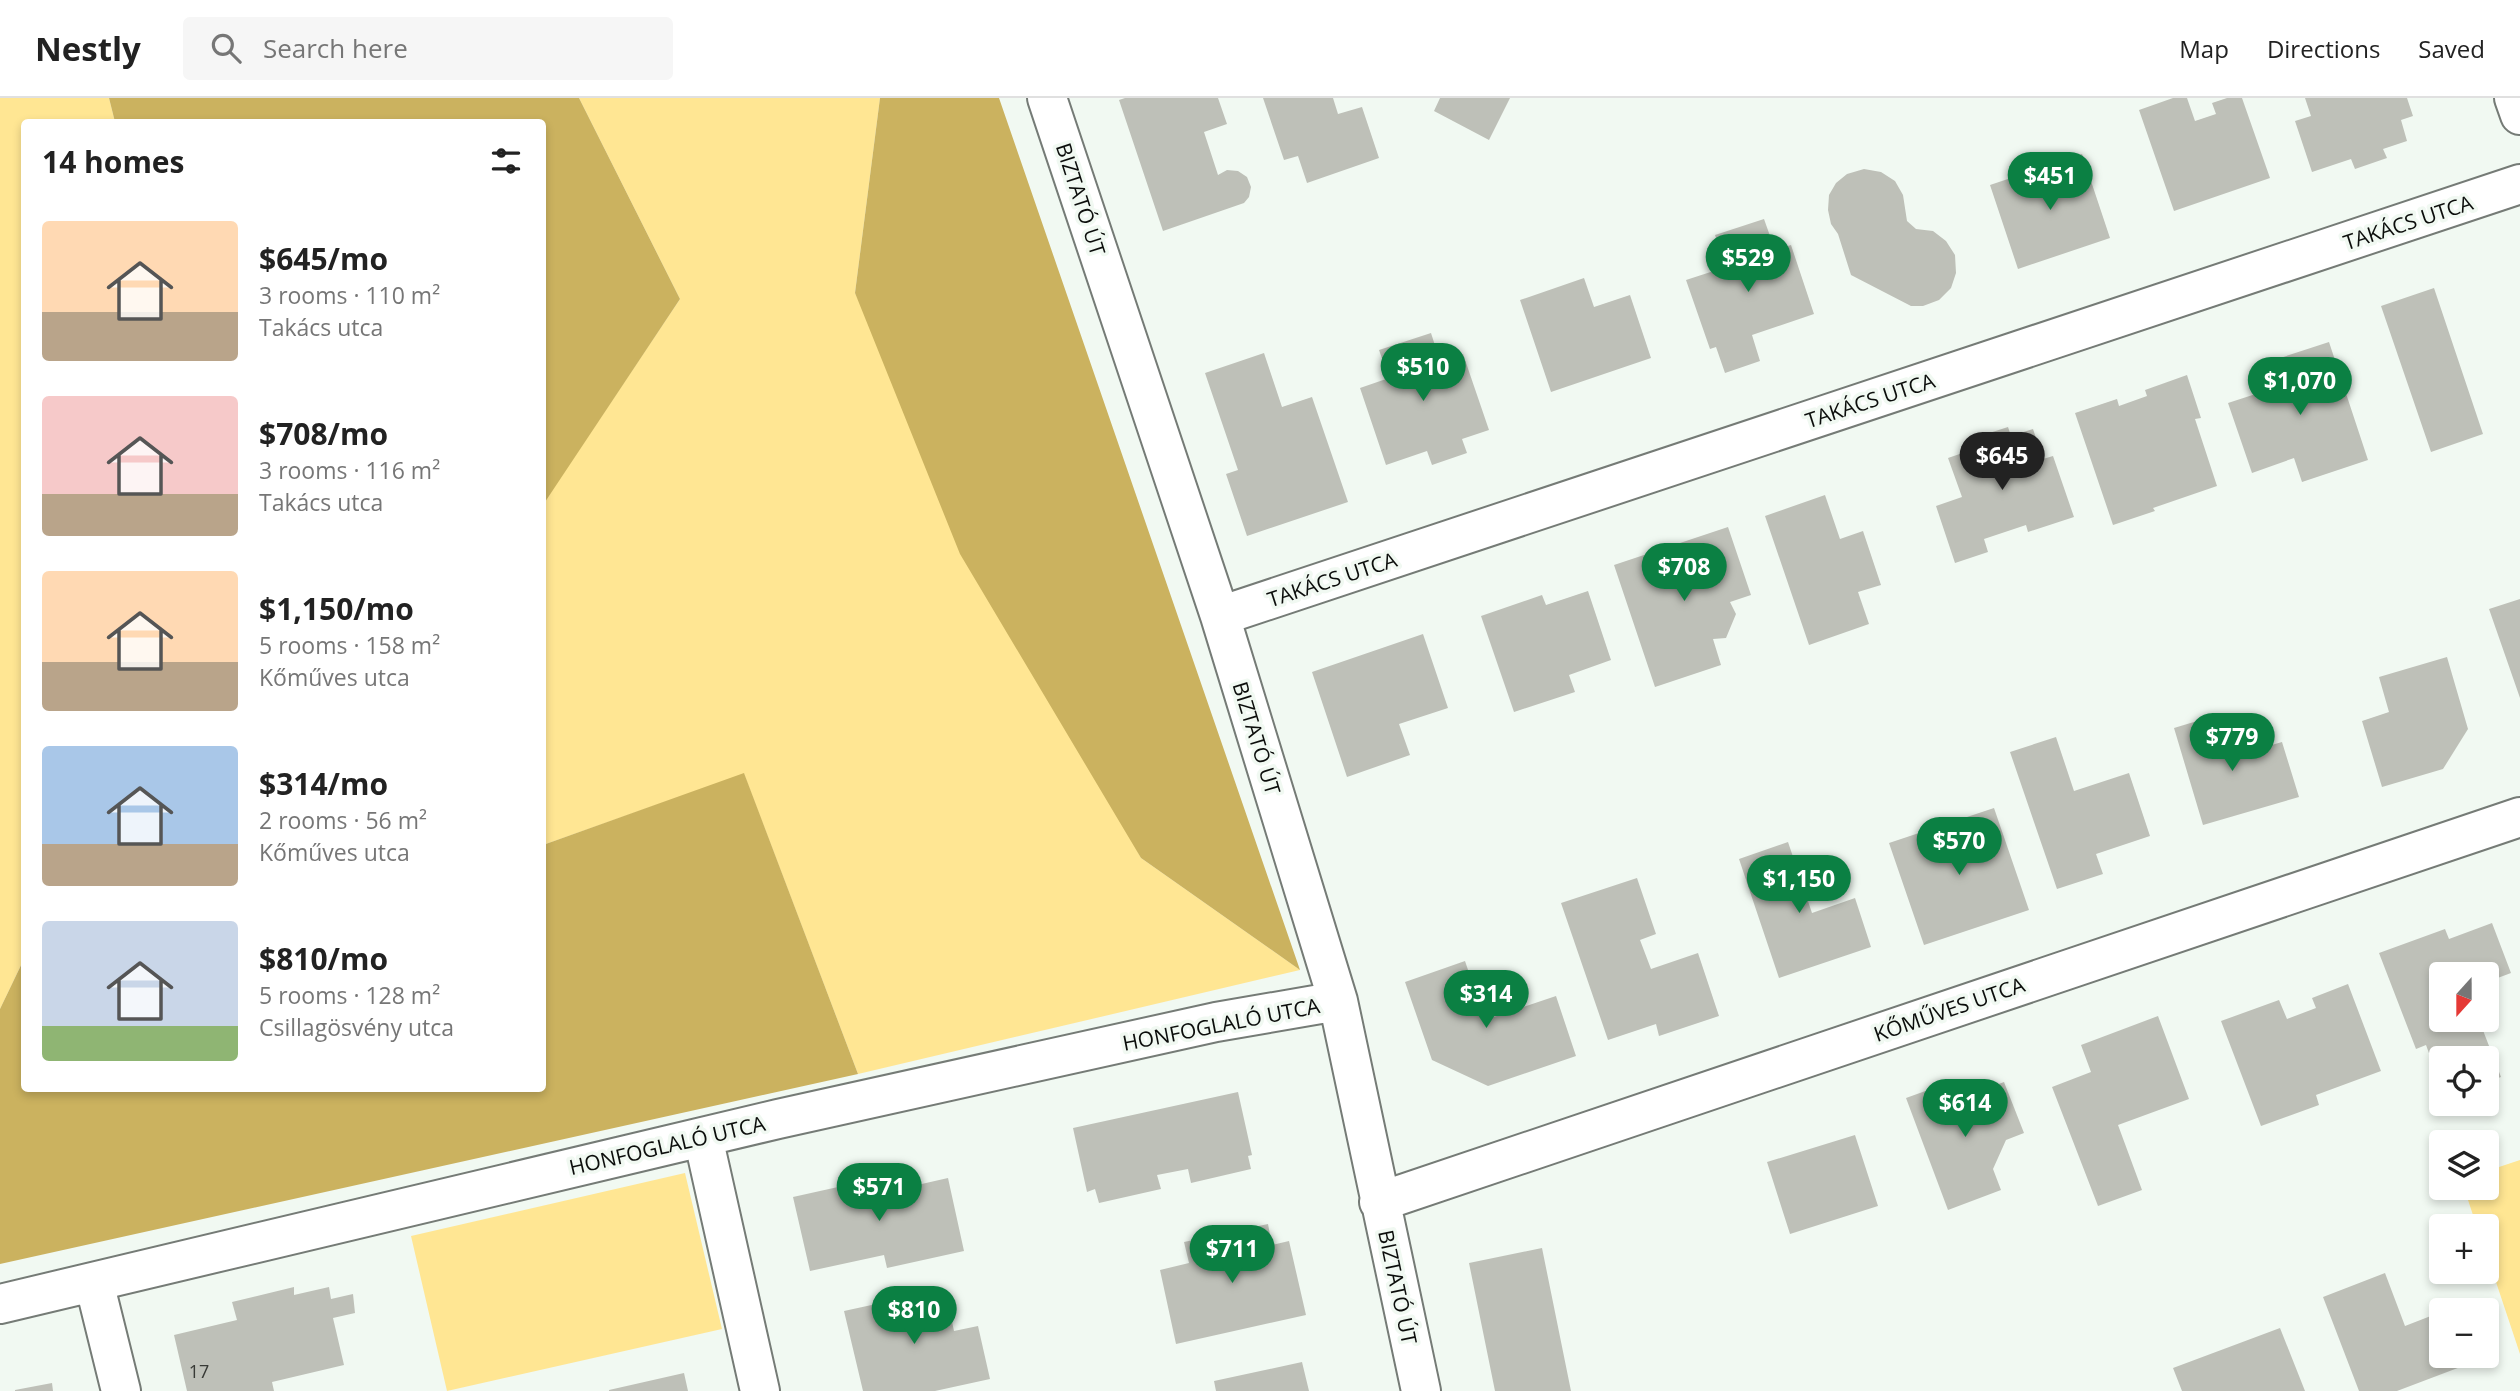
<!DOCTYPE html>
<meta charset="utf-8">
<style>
body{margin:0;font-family:"Open Sans",sans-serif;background:#f6f6f6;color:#222;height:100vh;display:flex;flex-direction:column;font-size:26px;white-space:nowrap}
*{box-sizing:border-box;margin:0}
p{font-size:23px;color:#767676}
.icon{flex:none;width:38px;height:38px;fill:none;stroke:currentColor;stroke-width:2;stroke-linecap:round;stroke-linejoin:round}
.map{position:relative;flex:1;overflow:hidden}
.details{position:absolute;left:21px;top:21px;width:525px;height:973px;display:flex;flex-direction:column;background:#fff;border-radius:7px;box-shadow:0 4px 10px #0003}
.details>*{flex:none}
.needle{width:46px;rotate:201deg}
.fabs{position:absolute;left:2429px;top:864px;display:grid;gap:14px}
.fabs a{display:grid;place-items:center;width:70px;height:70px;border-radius:7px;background:#fff;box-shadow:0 4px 10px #0003;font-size:35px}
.price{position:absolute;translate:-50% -60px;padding:0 16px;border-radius:24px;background:#0b8043;color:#fff;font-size:23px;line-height:46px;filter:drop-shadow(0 2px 4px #0008)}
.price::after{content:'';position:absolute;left:50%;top:42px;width:21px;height:16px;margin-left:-10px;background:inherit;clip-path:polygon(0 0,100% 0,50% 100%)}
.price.current{background:#222;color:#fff}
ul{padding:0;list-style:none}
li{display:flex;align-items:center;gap:21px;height:175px;padding:0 21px}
li span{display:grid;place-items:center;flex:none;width:196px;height:140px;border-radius:7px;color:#555}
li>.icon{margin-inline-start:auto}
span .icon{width:84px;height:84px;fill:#fffc;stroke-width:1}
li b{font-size:30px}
h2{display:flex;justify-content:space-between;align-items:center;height:84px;padding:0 21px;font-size:30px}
header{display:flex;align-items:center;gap:42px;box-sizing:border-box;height:98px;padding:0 35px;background:#fff;border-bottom:2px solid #e0e0e0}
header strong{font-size:33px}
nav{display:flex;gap:38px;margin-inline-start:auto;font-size:24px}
.search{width:490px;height:63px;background:#f6f6f6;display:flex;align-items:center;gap:18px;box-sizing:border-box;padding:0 24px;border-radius:7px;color:#767676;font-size:26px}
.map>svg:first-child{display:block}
.green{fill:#ffe693}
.forest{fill:#cbb25f}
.building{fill:#bec0b8}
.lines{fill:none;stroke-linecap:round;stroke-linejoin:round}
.minor-casing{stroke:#757b76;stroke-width:42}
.minor{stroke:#fff;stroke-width:38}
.labels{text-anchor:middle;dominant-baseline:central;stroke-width:7;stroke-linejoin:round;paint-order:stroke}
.number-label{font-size:18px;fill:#383a36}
.street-label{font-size:21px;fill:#0b0d0b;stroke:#f1f9f2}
</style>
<header>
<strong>Nestly</strong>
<div class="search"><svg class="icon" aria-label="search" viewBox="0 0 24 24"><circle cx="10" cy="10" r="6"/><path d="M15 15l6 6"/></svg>Search here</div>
<nav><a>Map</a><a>Directions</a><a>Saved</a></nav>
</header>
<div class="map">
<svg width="2520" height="1293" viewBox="0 0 2520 1293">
<rect width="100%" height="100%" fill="#f1f9f2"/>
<path class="green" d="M0 0H109L115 24H24V861L0 911Z
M579 0H880L855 195 1141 760 1300 872 858 976 744 676 543 747 542 407 680 201Z
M2520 1062V1256L2487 1157V1129H2477L2464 1090H2487V1073Z
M685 1075 722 1231 447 1293 411 1138Z"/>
<path class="forest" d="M109 0H579L680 201 543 407 542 24H115Z
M880 0H999L1300 872 1141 760 960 456 855 195Z
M744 675 858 976 0 1166V911L24 861V990H542L543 747Z"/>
<path class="building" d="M1125 0H1218L1227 26 1204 34 1218 77 1227 72 1238 73 1247 79 1251 89 1249 99 1244 105 1163 133 1119 2Z
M1263 0H1333L1338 16 1362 9 1379 60 1307 85 1298 58 1284 62Z
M1440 0H1510L1489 42 1434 13Z
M2173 0H2187L2195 23 2216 16 2212 5 2227 0H2242L2270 80 2174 113 2139 12Z
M2305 0H2407L2413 18 2401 22 2407 43 2383 51 2387 60 2355 71 2351 61 2312 74 2295 23 2311 18Z
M2082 56 2110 140 2018 171 1990 87Z
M1864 71 1881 74 1895 83 1903 97 1907 123 1916 131 1933 133 1946 143 1955 157 1956 175 1951 190 1939 202 1923 208H1911L1851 177 1838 136 1831 126 1828 112 1829 97 1836 85 1847 76Z
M1764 121 1775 152 1791 147 1814 216 1752 237 1760 263 1725 275 1716 249 1710 251 1686 182 1726 169 1715 137Z
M1584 180 1594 209 1630 197 1651 260 1551 294 1520 202Z
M2434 190 2483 336 2431 354 2381 208Z
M1431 235 1440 263 1463 256 1489 332 1462 341 1467 355 1432 367 1427 353 1386 367 1360 290 1389 280 1379 252Z
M2329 244 2368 362 2302 384 2294 360 2252 375 2228 305 2271 291 2262 266Z
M1264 255 1282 309 1312 299 1348 404 1247 438 1226 376 1238 372 1205 275Z
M2187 277 2201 320 2195 321 2217 388 2153 410 2155 413 2113 427 2075 315 2117 301 2119 308 2147 298 2145 292Z
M2008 329 2011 338 2033 331 2043 361 2053 358 2074 419 2028 434 2026 427 1984 441 1988 454 1955 465 1936 408 1962 399 1948 360 1980 349 1977 339Z
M1825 397 1840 441 1863 433 1881 487 1858 494 1869 526 1809 547 1765 418Z
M1728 429 1751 497 1730 504 1736 516 1726 540 1713 541 1721 567 1655 589 1614 467Z
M1588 493 1611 562 1569 577 1575 594 1514 614 1481 518 1542 497 1546 507Z
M2520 501V600L2489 511Z
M1423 536 1448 610 1399 626 1410 657 1347 679 1312 574Z
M2447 559 2468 631 2443 671 2382 689 2362 623 2389 614 2379 579Z
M2217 617 2230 659 2282 644 2299 699 2203 727 2174 630Z
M2056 639 2074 693 2129 675 2150 738 2096 756 2103 776 2057 791 2010 654Z
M1994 710 2029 812 1924 847 1889 745Z
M1788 744 1812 815 1855 800 1871 849 1779 880 1739 761Z
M1637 780 1656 836 1640 842 1651 871 1698 855 1719 918 1659 938 1656 926 1608 942 1561 805Z
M2492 825 2511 875 2487 884V877H2441V922H2479L2501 979 2487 984V961H2441V988L2426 947 2416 951 2379 855 2445 831 2449 841Z
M1465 863 1485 922 1556 898 1576 958 1488 988 1432 962 1405 884Z
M2348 886 2381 973 2316 997 2319 1007 2261 1028 2221 923 2279 902 2287 921 2316 910 2312 900Z
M2158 918 2189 1001 2118 1027 2142 1092 2098 1108 2052 989 2091 974 2081 947Z
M2004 984 2024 1035 2006 1042 1993 1071 2001 1092 1948 1112 1906 1000 1942 987 1949 1005Z
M1238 994 1252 1057 1248 1058 1251 1071 1191 1085 1188 1071 1157 1077 1161 1091 1099 1105 1095 1091 1087 1094 1073 1030Z
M1855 1037 1878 1108 1790 1136 1767 1064Z
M901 1075 904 1090 948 1080 964 1153 887 1170 884 1157 810 1173 793 1099Z
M1268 1126 1272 1147 1289 1143 1306 1217 1176 1246 1160 1172 1189 1165 1184 1144Z
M1542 1150 1571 1293H1495L1469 1165Z
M2385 1175 2405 1228 2441 1214V1258H2459L2463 1268 2397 1293H2359L2323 1199Z
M294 1189V1197L329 1189 331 1201 353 1196 355 1215 333 1220 344 1267 272 1284 274 1293H187L174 1237 237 1222 232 1204Z
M945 1191 954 1233 978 1228 990 1281 935 1293H863L844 1213Z
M2280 1230 2305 1293H2182L2173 1270Z
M1302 1264 1309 1293H1216L1214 1283Z
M684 1275 688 1293H609V1292Z
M52 1285 53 1293H15V1292Z"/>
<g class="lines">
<g class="minor-casing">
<path id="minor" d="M1047 0 1220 518 1338 903 1421 1293
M2514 0 2520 17
M1220 518 2520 86
M703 1039 760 1293
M1379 1104 2520 719
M94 1184 121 1293
M0 1206 778 1021 1216 924 1338 903"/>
</g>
<use href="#minor" class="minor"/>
</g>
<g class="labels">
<g class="number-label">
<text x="199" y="1273">17</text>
</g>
<g class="street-label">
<text transform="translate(1081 101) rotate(72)">BIZTATÓ ÚT</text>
<text transform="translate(2408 124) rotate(-18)">TAKÁCS UTCA</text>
<text transform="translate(1870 302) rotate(-18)">TAKÁCS UTCA</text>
<text transform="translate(1332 481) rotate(-18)">TAKÁCS UTCA</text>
<text transform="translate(1257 640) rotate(73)">BIZTATÓ ÚT</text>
<text transform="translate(1949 911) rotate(-19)">KŐMŰVES UTCA</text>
<text transform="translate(1221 926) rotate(-11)">HONFOGLALÓ UTCA</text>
<text transform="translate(667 1047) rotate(-13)">HONFOGLALÓ UTCA</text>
<text transform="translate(1398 1189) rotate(78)">BIZTATÓ ÚT</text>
</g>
</g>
</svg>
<div class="fabs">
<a><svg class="needle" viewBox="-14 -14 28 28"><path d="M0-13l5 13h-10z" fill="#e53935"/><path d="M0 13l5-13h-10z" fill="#767676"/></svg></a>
<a><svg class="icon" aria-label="locate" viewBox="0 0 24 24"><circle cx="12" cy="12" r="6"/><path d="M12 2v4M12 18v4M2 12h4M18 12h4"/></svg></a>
<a><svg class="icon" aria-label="layers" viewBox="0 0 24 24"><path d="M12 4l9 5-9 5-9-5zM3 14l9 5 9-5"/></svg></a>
<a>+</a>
<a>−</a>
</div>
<b class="price" style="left:2050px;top:114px">$451</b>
<b class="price" style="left:1748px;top:196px">$529</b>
<b class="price" style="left:1423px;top:305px">$510</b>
<b class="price" style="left:2300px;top:319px">$1,070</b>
<b class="price current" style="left:2002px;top:394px">$645</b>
<b class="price" style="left:1684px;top:505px">$708</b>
<b class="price" style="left:2232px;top:675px">$779</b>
<b class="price" style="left:1959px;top:779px">$570</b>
<b class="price" style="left:1799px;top:817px">$1,150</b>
<b class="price" style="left:1486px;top:932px">$314</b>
<b class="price" style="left:1965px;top:1041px">$614</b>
<b class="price" style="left:879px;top:1125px">$571</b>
<b class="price" style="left:1232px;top:1187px">$711</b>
<b class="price" style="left:914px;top:1248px">$810</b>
<section class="details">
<h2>14 homes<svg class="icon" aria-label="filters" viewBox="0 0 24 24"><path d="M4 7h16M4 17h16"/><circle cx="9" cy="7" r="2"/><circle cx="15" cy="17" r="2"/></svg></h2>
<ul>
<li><span style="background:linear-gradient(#ffd9b3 65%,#b9a48a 0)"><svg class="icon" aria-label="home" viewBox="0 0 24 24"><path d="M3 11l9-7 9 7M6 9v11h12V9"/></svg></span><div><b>$645/mo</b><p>3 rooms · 110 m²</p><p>Takács utca</p></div></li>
<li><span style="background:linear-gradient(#f6c9c9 70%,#b9a48a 0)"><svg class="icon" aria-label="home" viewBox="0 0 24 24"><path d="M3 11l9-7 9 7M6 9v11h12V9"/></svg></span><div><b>$708/mo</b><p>3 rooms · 116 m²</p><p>Takács utca</p></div></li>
<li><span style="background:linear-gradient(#ffd9b3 65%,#b9a48a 0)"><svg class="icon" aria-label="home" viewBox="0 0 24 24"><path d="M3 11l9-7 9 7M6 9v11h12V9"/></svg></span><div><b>$1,150/mo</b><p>5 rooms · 158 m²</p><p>Kőműves utca</p></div></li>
<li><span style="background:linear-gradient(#a9c7e8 70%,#b9a48a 0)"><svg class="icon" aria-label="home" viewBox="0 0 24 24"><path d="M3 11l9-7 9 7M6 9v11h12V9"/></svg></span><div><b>$314/mo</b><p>2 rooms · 56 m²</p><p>Kőműves utca</p></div></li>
<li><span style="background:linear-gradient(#c9d6e8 75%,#8fb573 0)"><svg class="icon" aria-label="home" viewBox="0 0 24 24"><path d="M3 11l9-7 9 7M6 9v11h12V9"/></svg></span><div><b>$810/mo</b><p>5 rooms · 128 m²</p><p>Csillagösvény utca</p></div></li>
</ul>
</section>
</div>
